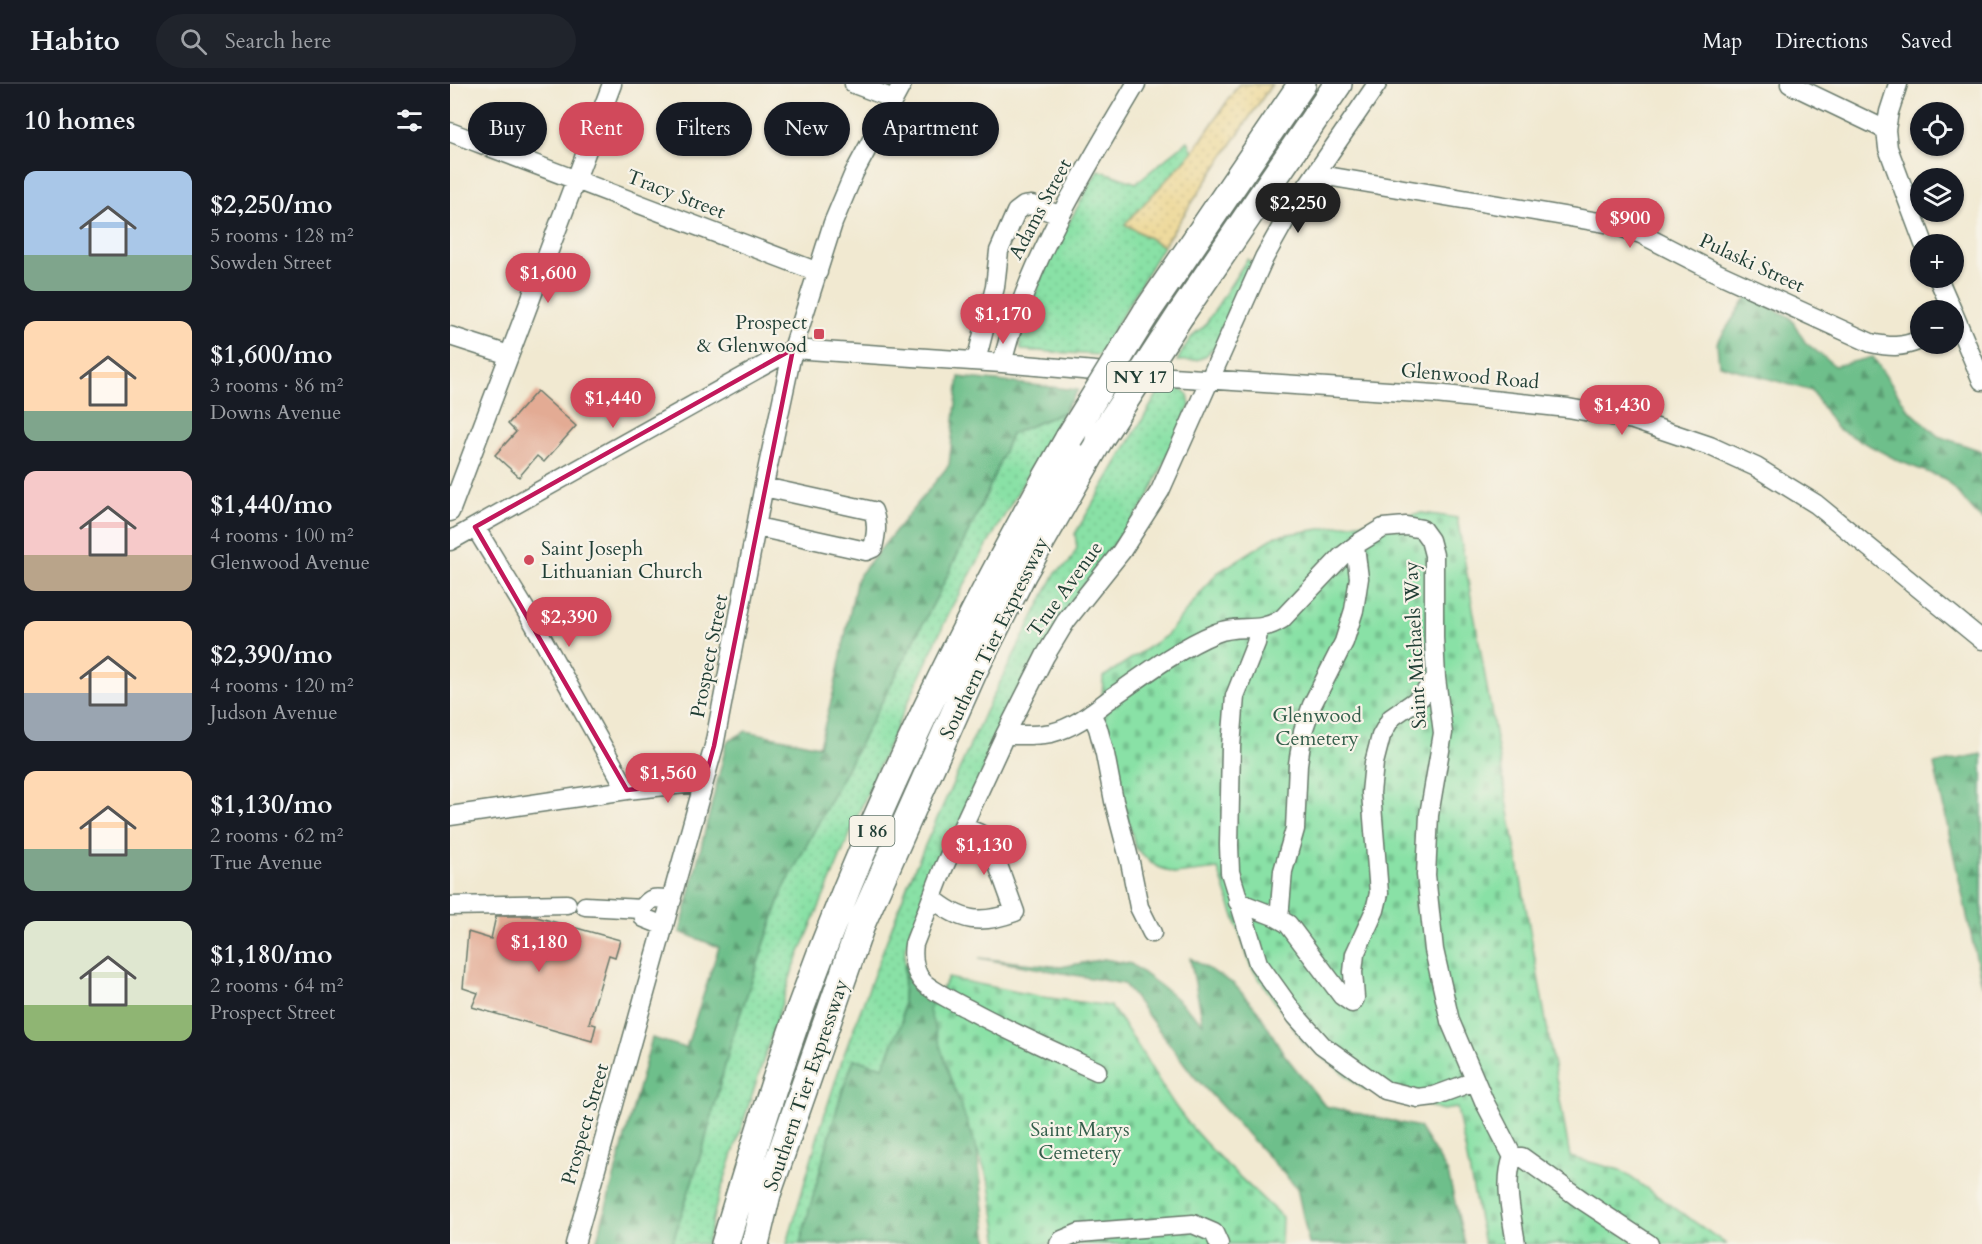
<!DOCTYPE html>
<meta charset="utf-8">
<style>
body{margin:0;font-family:Cardo,serif;background:#20242c;color:#f1f3f6;height:100vh;display:flex;flex-direction:column;font-size:22px;white-space:nowrap}
*{box-sizing:border-box;margin:0}
p{font-size:20px;color:#9ea1a6}
.icon{flex:none;width:33px;height:33px;fill:none;stroke:currentColor;stroke-width:2;stroke-linecap:round;stroke-linejoin:round}
.map{position:relative;flex:1;overflow:hidden}
.sheet{display:flex;flex-direction:column;background:#171b24;width:450px}
.sheet>*{flex:none}
.top-card{position:absolute;left:18px;top:18px;width:570px;height:54px;display:flex;gap:12px}
.controls{position:absolute;left:1460px;top:18px;display:grid;gap:12px}
.controls a{display:grid;place-items:center;width:54px;height:54px;border-radius:50%;background:#171b24;box-shadow:0 2px 4px #0004;font-size:30px}
.price{position:absolute;translate:-50% -51px;padding:0 14px;border-radius:21px;background:#d1495b;color:#fff;font-size:20px;line-height:39px;filter:drop-shadow(0 2px 3px #0008)}
.price::after{content:'';position:absolute;left:50%;top:36px;width:18px;height:14px;margin-left:-9px;background:inherit;clip-path:polygon(0 0,100% 0,50% 100%)}
.price.on{background:#222;color:#fff}
ul{padding:0;list-style:none}
li{display:flex;align-items:center;gap:18px;height:150px;padding:0 24px}
li span{display:grid;place-items:center;flex:none;width:168px;height:120px;border-radius:12px;color:#555}
li>.icon{margin-inline-start:auto}
span .icon{width:72px;height:72px;fill:#fffc;stroke-width:1}
li b{font-size:26px}
h2{display:flex;justify-content:space-between;align-items:center;height:72px;padding:0 24px;font-size:26px}
.chip{padding:0 21px;border-radius:27px;background:#171b24;box-shadow:0 2px 4px #0004;font-size:21px;line-height:54px}
.chip.on{background:#d1495b;color:#fff}
header{display:flex;align-items:center;gap:36px;box-sizing:border-box;height:84px;padding:0 30px;background:#171b24;border-bottom:2px solid #363941}
header strong{font-size:28px}
nav{display:flex;gap:33px;margin-inline-start:auto;font-size:21px}
.search{width:420px;height:54px;background:#20242c;display:flex;align-items:center;gap:15px;box-sizing:border-box;padding:0 21px;border-radius:33px;color:#9ea1a6;font-size:22px}
main{display:flex;flex:1;min-height:0}
.map>svg:first-child{display:block}
.grass{fill:url(#grass-dots);stroke:#548f6d;stroke-width:1.5}
.forest{fill:url(#forest-firs);stroke:#467e60;stroke-width:1.5}
.sand{fill:url(#sand-dots);stroke:#868c69;stroke-width:1.5}
.cemetery{fill:url(#cemetery-stones);stroke:#548f6d;stroke-width:1.5}
.building{fill:#e3ab94}
.lines{fill:none;stroke-linecap:round;stroke-linejoin:round}
.minor-casing{stroke:#68796b;stroke-width:21}
.highway-casing{stroke:#68796b;stroke-width:30}
.minor{stroke:#fff;stroke-width:18}
.highway{stroke:#fff;stroke-width:27}
.highway-bridge-casing{stroke:#68796b;stroke-width:30;stroke-linecap:butt}
.highway-bridge{stroke:#fff;stroke-width:27}
.marked{fill:none;stroke:#c2185b;stroke-width:4.5;stroke-linejoin:round}
.poi-dot{fill:#d1495b;stroke:#f7f3e8;stroke-width:2}
.labels{text-anchor:middle;dominant-baseline:central;stroke-width:4.5;stroke-linejoin:round;paint-order:stroke}
.shield{fill:#f7f3e8;stroke:#60746a;stroke-width:1.5}
.shield-label{font-size:18px;font-weight:bold;fill:#1f3d34}
.street-label{font-size:20px;fill:#1f3d34;stroke:#f7f3e8}
.poi-label{font-size:20px;fill:#1f3d34;stroke:#f7f3e8;text-anchor:end}
.park-label{font-size:20px;fill:#345e4b;stroke:#f7f3e8}
</style>
<header>
<strong>Habito</strong>
<div class="search"><svg class="icon" aria-label="search" viewBox="0 0 24 24"><circle cx="10" cy="10" r="6"/><path d="M15 15l6 6"/></svg>Search here</div>
<nav><a>Map</a><a>Directions</a><a>Saved</a></nav>
</header>
<main>
<section class="sheet">
<h2>10 homes<svg class="icon" aria-label="filters" viewBox="0 0 24 24"><path d="M4 7h16M4 17h16"/><circle cx="9" cy="7" r="2"/><circle cx="15" cy="17" r="2"/></svg></h2>
<ul>
<li><span style="background:linear-gradient(#a9c7e8 70%,#7fa58c 0)"><svg class="icon" aria-label="home" viewBox="0 0 24 24"><path d="M3 11l9-7 9 7M6 9v11h12V9"/></svg></span><div><b>$2,250/mo</b><p>5 rooms · 128 m²</p><p>Sowden Street</p></div></li>
<li><span style="background:linear-gradient(#ffd9b3 75%,#7fa58c 0)"><svg class="icon" aria-label="home" viewBox="0 0 24 24"><path d="M3 11l9-7 9 7M6 9v11h12V9"/></svg></span><div><b>$1,600/mo</b><p>3 rooms · 86 m²</p><p>Downs Avenue</p></div></li>
<li><span style="background:linear-gradient(#f6c9c9 70%,#b9a48a 0)"><svg class="icon" aria-label="home" viewBox="0 0 24 24"><path d="M3 11l9-7 9 7M6 9v11h12V9"/></svg></span><div><b>$1,440/mo</b><p>4 rooms · 100 m²</p><p>Glenwood Avenue</p></div></li>
<li><span style="background:linear-gradient(#ffd9b3 60%,#9aa5b1 0)"><svg class="icon" aria-label="home" viewBox="0 0 24 24"><path d="M3 11l9-7 9 7M6 9v11h12V9"/></svg></span><div><b>$2,390/mo</b><p>4 rooms · 120 m²</p><p>Judson Avenue</p></div></li>
<li><span style="background:linear-gradient(#ffd9b3 65%,#7fa58c 0)"><svg class="icon" aria-label="home" viewBox="0 0 24 24"><path d="M3 11l9-7 9 7M6 9v11h12V9"/></svg></span><div><b>$1,130/mo</b><p>2 rooms · 62 m²</p><p>True Avenue</p></div></li>
<li><span style="background:linear-gradient(#dfe7d0 70%,#8fb573 0)"><svg class="icon" aria-label="home" viewBox="0 0 24 24"><path d="M3 11l9-7 9 7M6 9v11h12V9"/></svg></span><div><b>$1,180/mo</b><p>2 rooms · 64 m²</p><p>Prospect Street</p></div></li>
</ul>
</section>
<div class="map">
<svg width="1532" height="1160" viewBox="0 0 1532 1160">
<defs>
<pattern id="grass-dots" width="8" height="8" patternUnits="userSpaceOnUse" patternTransform="scale(1.5)"><rect width="8" height="8" fill="#89e1a6"/><path d="M2 2h.1M6 6h.1" fill="none" stroke="#76c290" stroke-width="1.8" stroke-linecap="round"/></pattern>
<pattern id="forest-firs" width="22" height="20" patternUnits="userSpaceOnUse" patternTransform="scale(1.5)"><rect width="22" height="20" fill="#6ebf8b"/><path d="M5 1l3.5 6h-7zM16 11l3.5 6h-7z" fill="#5a9c72"/></pattern>
<pattern id="sand-dots" width="8" height="8" patternUnits="userSpaceOnUse" patternTransform="scale(1.5)"><rect width="8" height="8" fill="#eeda9e"/><path d="M2 2h.1M6 6h.1" fill="none" stroke="#ccbc89" stroke-width="1.8" stroke-linecap="round"/></pattern>
<pattern id="cemetery-stones" width="16" height="16" patternUnits="userSpaceOnUse" patternTransform="scale(1.5)"><rect width="16" height="16" fill="#89e1a6"/><path d="M2 7V4a2 2 0 0 1 4 0v3zM10 15v-3a2 2 0 0 1 4 0v3z" fill="#76c290"/></pattern>
</defs>
<rect width="100%" height="100%" fill="#f7f3e8"/>
<filter id="ink" filterUnits="userSpaceOnUse"><feTurbulence type="fractalNoise" baseFrequency=".0167" numOctaves="2"/><feDisplacementMap in="SourceGraphic" scale="12" xChannelSelector="R" yChannelSelector="G"/><feConvolveMatrix kernelMatrix="1 2 1 2 8 2 1 2 1" color-interpolation-filters="sRGB"/></filter>
<filter id="wash" filterUnits="userSpaceOnUse"><feTurbulence type="fractalNoise" baseFrequency=".008" numOctaves="4" result="noise"/><feDisplacementMap in="SourceGraphic" scale="24" xChannelSelector="R" yChannelSelector="G"/><feGaussianBlur stdDeviation="1.35" result="paint"/><feColorMatrix in="noise" values="0 0 0 0 0 0 0 0 0 0 0 0 0 0 0 0 0 1.4 0 .05"/><feComposite in="paint" operator="in"/></filter>
<g filter="url(#wash)">
<rect width="100%" height="100%" fill="#f1e9d1"/>
<path class="grass" d="M738 57 743 68 675 140 713 162 649 271 571 266 569 254 596 180 648 86 686 99Z
M797 175 804 180 765 266 762 265C753 278 742 277 727 277 734 265 741 249 754 243Z
M711 304 732 305 738 311 740 322 697 416 621 519 455 864 452 938 433 984 404 975 391 1011 350 1160H337L369 1048 393 973 459 797 535 628 606 488 619 479 627 464 625 450Z
M614 328 502 522 428 684 343 885 266 1122 257 1160H222L255 1057 283 951 333 806 490 507 537 409 561 350Z"/>
<path class="forest" d="M1298 211 1340 233 1355 258 1385 282 1423 273 1458 325 1488 352 1532 367V436L1495 395 1449 377 1386 344 1362 307 1269 281 1267 259Z
M509 293 628 306 614 328 561 350 537 409 490 507 333 806 283 951 255 1057 222 1160H146L202 954 236 964 269 863 230 848 277 658 296 647 369 662 384 606 407 494 499 381Z
M1532 670V901L1484 680Z
M529 874 611 883 654 875 681 880 720 909 753 939 740 874 784 900 808 927 834 970 875 1022 969 1043 998 1089 1015 1160H859L847 1104 743 991 674 900Z
M455 879 469 900 496 924 524 1040 538 1160H350L390 1014 404 975 433 983 452 938Z"/>
<path class="sand" d="M789 0H822L713 162 675 140 743 68Z"/>
<path class="cemetery" d="M972 429 1007 434 1120 1073 1170 1086 1276 1160H1034L1007 1024 993 1026 914 1005 854 959 801 883 768 785 725 790 706 782 686 765 651 641 653 593 716 552 767 489 826 452Z
M498 894 592 913 660 922C686 954 704 992 728 1026 757 1066 797 1099 832 1133L831 1160H549L540 1100 499 990 479 926Z"/>
<g id="blocks">
<path class="building" d="M87 307 126 342 94 378 87 372 69 393 45 371 66 348 58 340Z
M46 832H83L170 856 165 873 159 871 139 939 146 941 142 957 22 923 28 909 13 904 18 848 41 855Z"/>
</g>
</g>
<g filter="url(#ink)">
<use href="#blocks" fill-opacity="0" stroke="#68796b" stroke-width="1.5"/>
<g class="lines">
<g class="minor-casing">
<path id="minor" d="M404 0 444 15
M1340 0 1436 46
M1448 0 1439 28 1436 46 1438 64 1474 160
M0 48 368 188
M865 90 1161 140 1191 150 1263 187 1421 259C1440 263 1451 264 1470 256
M1488 194 1502 226
M1503 228 1532 297
M0 252 59 271
M526 277 545 203 549 167 566 128 574 122 582 121 609 131
M552 279C579 174 632 92 686 0
M0 428 162 0
M25 443 83 538 177 706
M307 443 416 467 423 464C426 451 428 440 423 427L314 403
M0 457 343 265 552 279 691 291 985 310 1118 324 1183 336 1260 362 1306 383 1366 420 1532 556
M809 545 806 559 785 612 781 663 779 761 780 788 808 879 846 932 872 961 935 1006 968 1014 984 1012 1025 997
M641 629 648 644 655 670 664 717 680 778 689 823 702 849
M555 651C569 651 587 652 601 649 626 643 644 627 664 612 695 590 731 563 766 549 791 539 806 551 832 535L891 473 910 458 933 444 956 442 972 445 980 456 984 471V554L986 594 993 649 979 731 976 791 984 866 1000 937 1034 1017 1063 1073
M0 732 177 706 254 698
M482 814C511 838 530 841 565 828L540 759C533 749 524 747 512 744
M788 818 824 832 838 840 892 912 902 919 905 914 903 888 905 870 925 826 929 809 921 709 924 679 931 652 941 634 971 613 986 594
M0 822 117 820
M135 822 192 825 194 834 214 842
M192 825C201 811 207 814 222 816
M829 835 833 787 845 745 848 680 853 647 862 621 894 558 904 526 909 494 905 462
M647 987C603 967 560 948 518 925 505 918 484 908 474 899 464 889 462 873 464 860L493 785 555 651 595 572 616 537 671 468 710 407 814 174 842 124 927 0
M125 1160 264 662 315 396 343 265 383 139 404 89 452 0
M609 1160 612 1156 629 1149 743 1140 764 1149 769 1160
M1066 1160C1062 1132 1053 1099 1063 1073H1072L1132 1116 1199 1160"/>
</g>
<g class="highway-casing">
<path id="highway" d="M696 229 852 0
M731 230 888 0
M275 1160C298 1083 321 1007 348 931 420 731 513 539 619 354
M305 1160 317 1110 412 838 524 586 573 489 649 356"/>
</g>
<use href="#minor" class="minor"/>
<use href="#highway" class="highway"/>
<g class="highway-bridge-casing">
<path id="highway-bridge" d="M619 354 696 229
M649 356 731 230"/>
</g>
<use href="#highway-bridge" class="highway-bridge"/>
</g>
</g>
<path class="marked" d="M343 265 264 662 254 698 177 706 25 443Z"/>
<g class="poi-dot">
<rect x="363" y="244" width="12" height="12" rx="3"/>
<circle cx="79" cy="476" r="6"/>
</g>
<g class="labels">
<g class="shield">
<rect x="657" y="278" width="66" height="30" rx="4.5"/>
<rect x="399.5" y="732" width="45" height="30" rx="4.5"/>
</g>
<g class="shield-label">
<text x="690" y="293">NY 17</text>
<text x="422" y="747">I 86</text>
</g>
<g class="street-label">
<text transform="translate(226 110) rotate(21)">Tracy Street</text>
<text transform="translate(590 125) rotate(-62)">Adams Street</text>
<text transform="translate(1302 179) rotate(25)">Pulaski Street</text>
<text transform="translate(1020 292) rotate(5)">Glenwood Road</text>
<text transform="translate(615 505) rotate(-54)">True Avenue</text>
<text transform="translate(544 554) rotate(-64)">Southern Tier Expressway</text>
<text transform="translate(965 561) rotate(-93)">Saint Michaels Way</text>
<text transform="translate(259 572) rotate(-79)">Prospect Street</text>
<text transform="translate(356 1001) rotate(-71)">Southern Tier Expressway</text>
<text transform="translate(135 1040) rotate(-74)">Prospect Street</text>
</g>
<g class="poi-label">
<text x="357" y="238">Prospect<tspan x="357" dy="23">&amp; Glenwood</tspan></text>
<text x="91" y="464" text-anchor="start">Saint Joseph<tspan x="91" dy="23">Lithuanian Church</tspan></text>
</g>
<g class="park-label">
<text x="867" y="631">Glenwood<tspan x="867" dy="23">Cemetery</tspan></text>
<text x="630" y="1045">Saint Marys<tspan x="630" dy="23">Cemetery</tspan></text>
</g>
</g>
</svg>
<div class="controls">
<a><svg class="icon" aria-label="locate" viewBox="0 0 24 24"><circle cx="12" cy="12" r="6"/><path d="M12 2v4M12 18v4M2 12h4M18 12h4"/></svg></a>
<a><svg class="icon" aria-label="layers" viewBox="0 0 24 24"><path d="M12 4l9 5-9 5-9-5zM3 14l9 5 9-5"/></svg></a>
<a>+</a>
<a>−</a>
</div>
<b class="price on" style="left:848px;top:150px">$2,250</b>
<b class="price" style="left:1180px;top:165px">$900</b>
<b class="price" style="left:98px;top:220px">$1,600</b>
<b class="price" style="left:553px;top:261px">$1,170</b>
<b class="price" style="left:163px;top:345px">$1,440</b>
<b class="price" style="left:1172px;top:352px">$1,430</b>
<b class="price" style="left:119px;top:564px">$2,390</b>
<b class="price" style="left:218px;top:720px">$1,560</b>
<b class="price" style="left:534px;top:792px">$1,130</b>
<b class="price" style="left:89px;top:889px">$1,180</b>
<div class="top-card">
<a class="chip">Buy</a>
<a class="chip on">Rent</a>
<a class="chip">Filters</a>
<a class="chip">New</a>
<a class="chip">Apartment</a>
</div>
</div>
</main>
